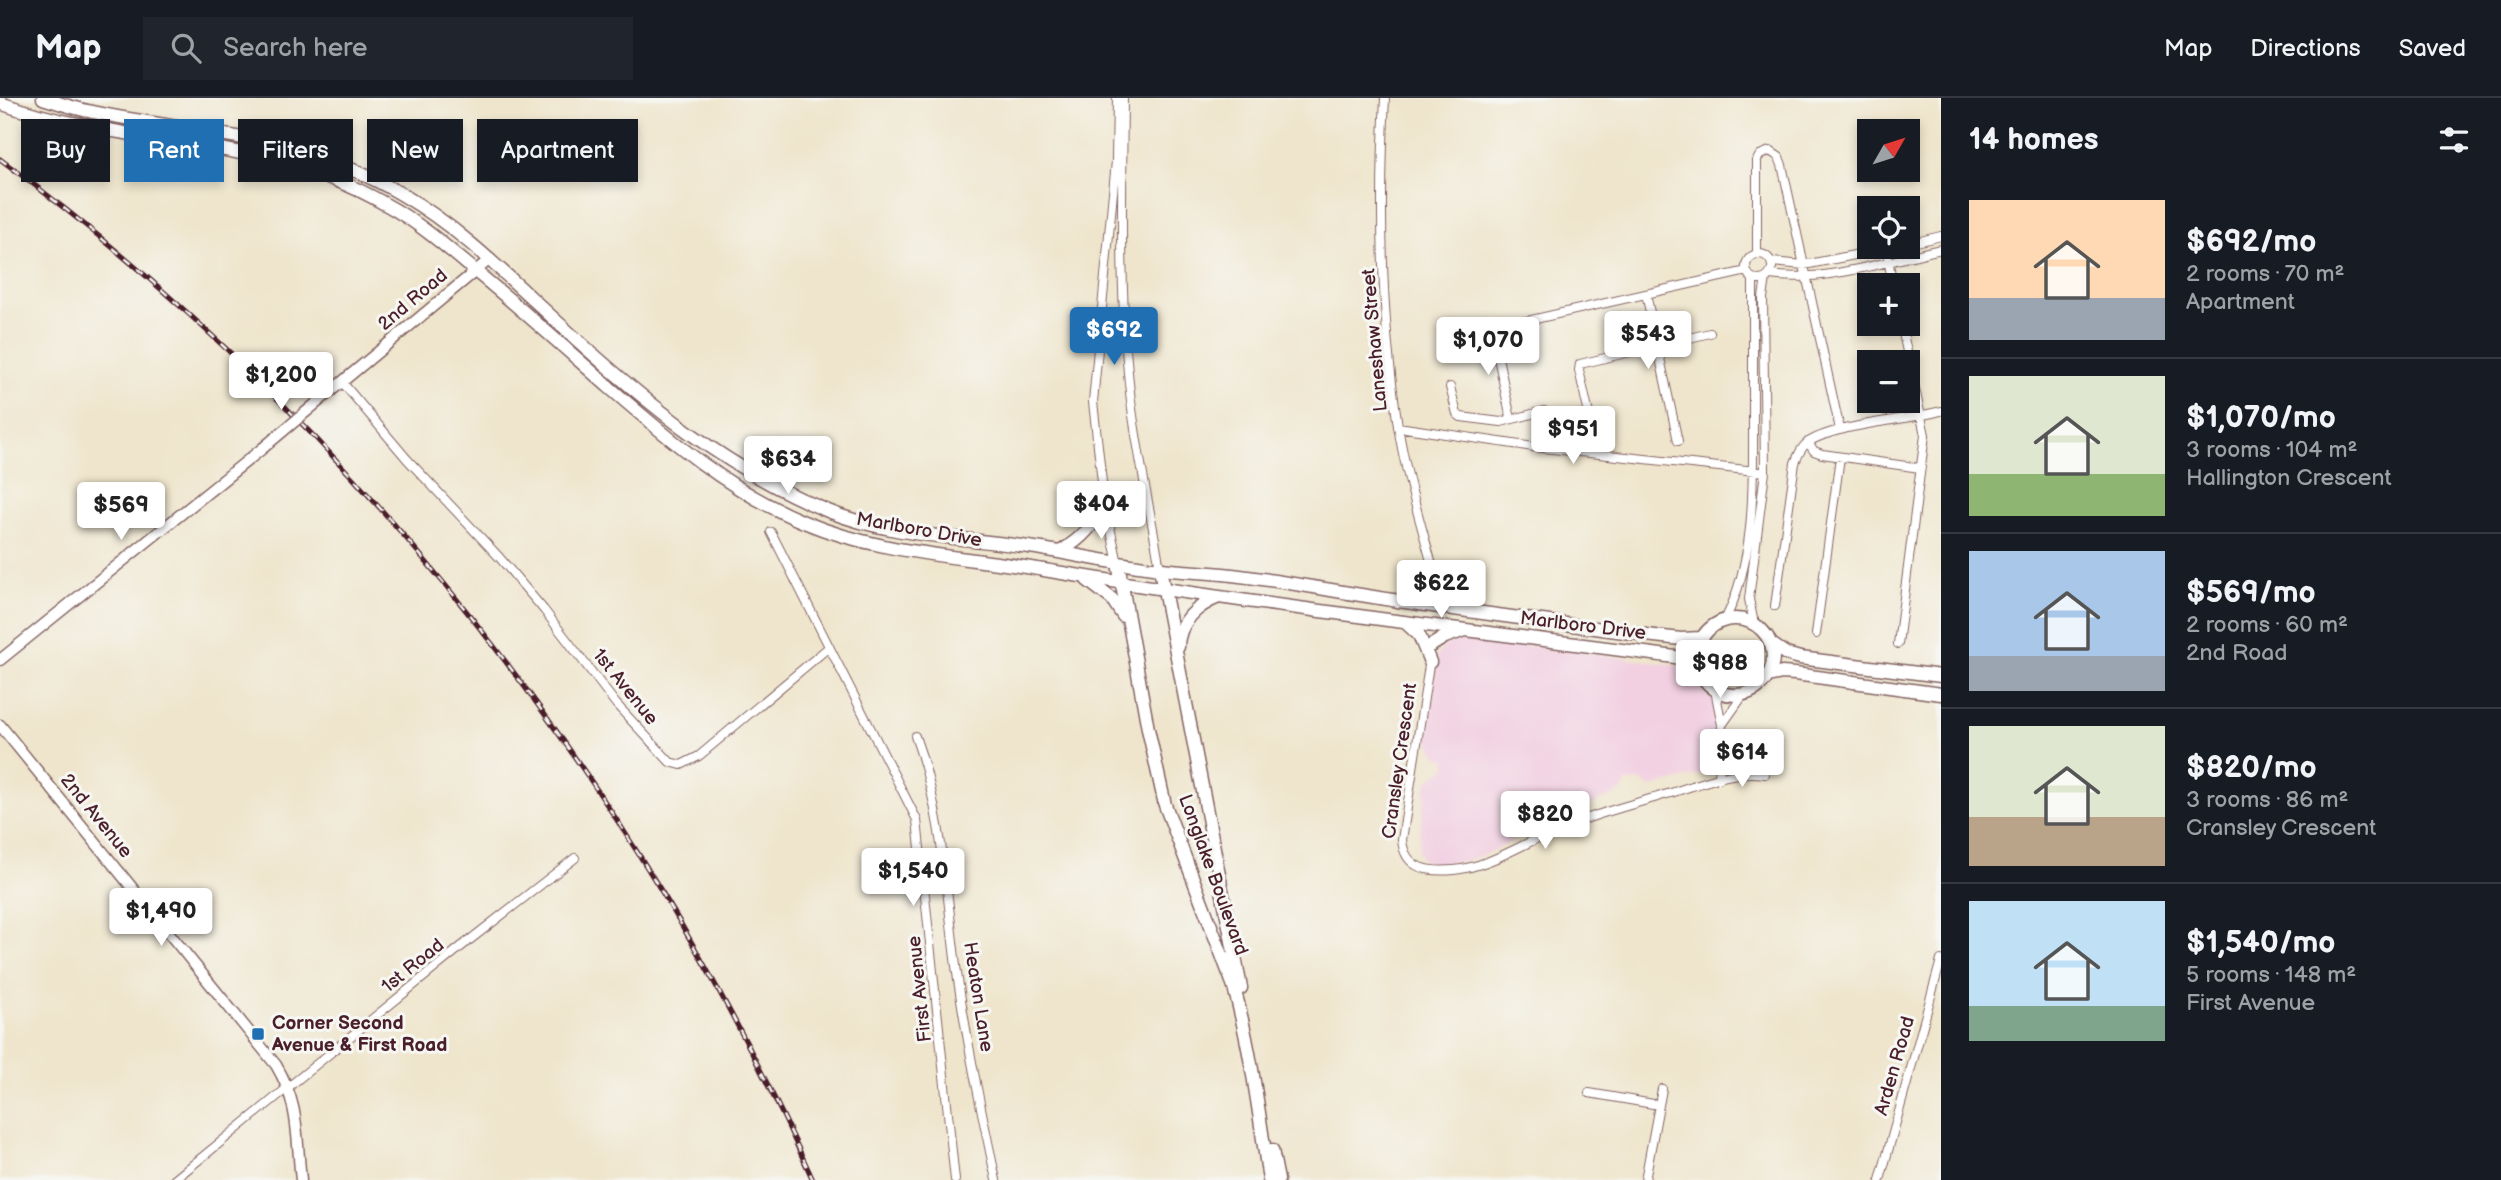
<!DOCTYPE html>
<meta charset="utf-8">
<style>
body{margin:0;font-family:"Balsamiq Sans",sans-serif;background:#20242c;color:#f1f3f6;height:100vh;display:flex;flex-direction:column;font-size:26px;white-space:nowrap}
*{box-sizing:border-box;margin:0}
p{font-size:23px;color:#9ea1a6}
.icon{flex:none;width:38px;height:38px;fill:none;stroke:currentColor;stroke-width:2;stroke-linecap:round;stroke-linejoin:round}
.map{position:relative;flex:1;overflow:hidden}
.drawer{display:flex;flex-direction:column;background:#171b24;width:560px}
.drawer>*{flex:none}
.banner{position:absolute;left:21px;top:21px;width:665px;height:63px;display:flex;gap:14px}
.needle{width:46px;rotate:51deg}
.fabs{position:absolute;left:1857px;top:21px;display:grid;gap:14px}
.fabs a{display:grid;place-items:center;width:63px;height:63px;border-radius:0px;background:#171b24;box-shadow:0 4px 10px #0003;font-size:35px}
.price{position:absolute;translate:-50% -60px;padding:0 16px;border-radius:7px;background:#fff;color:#222;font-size:23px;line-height:46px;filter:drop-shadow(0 2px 4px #0008)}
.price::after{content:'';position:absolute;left:50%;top:42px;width:21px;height:16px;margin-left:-10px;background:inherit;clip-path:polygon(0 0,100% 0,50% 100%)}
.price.current{background:#1f6fb2;color:#fff}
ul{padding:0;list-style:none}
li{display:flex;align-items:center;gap:21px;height:175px;padding:0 28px}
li+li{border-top:2px solid #363941}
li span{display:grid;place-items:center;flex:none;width:196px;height:140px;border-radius:0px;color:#555}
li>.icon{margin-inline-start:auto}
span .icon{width:84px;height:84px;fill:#fffc;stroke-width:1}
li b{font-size:30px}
h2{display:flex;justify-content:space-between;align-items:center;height:84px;padding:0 28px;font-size:30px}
.tag{padding:0 24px;border-radius:0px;background:#171b24;box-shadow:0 4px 10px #0003;font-size:24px;line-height:63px}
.tag.current{background:#1f6fb2;color:#fff}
header{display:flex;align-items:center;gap:42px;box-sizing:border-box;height:98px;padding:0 35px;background:#171b24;border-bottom:2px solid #363941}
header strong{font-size:33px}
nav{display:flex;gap:38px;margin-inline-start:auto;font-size:24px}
.search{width:490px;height:63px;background:#20242c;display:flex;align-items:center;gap:18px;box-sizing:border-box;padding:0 24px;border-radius:0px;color:#9ea1a6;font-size:26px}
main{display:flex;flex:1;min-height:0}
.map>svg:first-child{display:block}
.built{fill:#f2cfe1}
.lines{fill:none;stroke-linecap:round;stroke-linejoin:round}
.minor-casing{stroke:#846463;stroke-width:10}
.tertiary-casing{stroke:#846463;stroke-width:13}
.secondary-casing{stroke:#846463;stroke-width:15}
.minor{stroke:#fff;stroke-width:8}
.tertiary{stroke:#fff;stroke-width:10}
.secondary{stroke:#fff;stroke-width:12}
.rail-casing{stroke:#4a1f2b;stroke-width:5}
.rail{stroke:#f6f6f2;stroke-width:2.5;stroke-dasharray:8;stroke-linecap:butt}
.tertiary-bridge-casing{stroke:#846463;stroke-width:13;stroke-linecap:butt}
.tertiary-bridge{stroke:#fff;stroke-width:10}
.poi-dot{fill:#1f6fb2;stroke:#f6f6f2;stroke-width:2.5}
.labels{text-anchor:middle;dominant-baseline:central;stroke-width:6;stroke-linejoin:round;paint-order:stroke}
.street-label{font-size:19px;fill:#4a1f2b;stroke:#f6f6f2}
.poi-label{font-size:19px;font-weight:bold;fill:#4a1f2b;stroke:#f6f6f2;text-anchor:start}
</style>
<header>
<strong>Map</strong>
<div class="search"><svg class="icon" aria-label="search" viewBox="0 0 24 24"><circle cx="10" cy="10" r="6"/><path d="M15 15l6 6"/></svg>Search here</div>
<nav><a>Map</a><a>Directions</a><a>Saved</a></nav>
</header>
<main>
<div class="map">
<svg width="1941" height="1082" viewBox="0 0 1941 1082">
<rect width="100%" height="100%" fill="#f6f6f2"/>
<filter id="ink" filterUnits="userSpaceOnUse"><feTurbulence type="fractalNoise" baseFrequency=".0143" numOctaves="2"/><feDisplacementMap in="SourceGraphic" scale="14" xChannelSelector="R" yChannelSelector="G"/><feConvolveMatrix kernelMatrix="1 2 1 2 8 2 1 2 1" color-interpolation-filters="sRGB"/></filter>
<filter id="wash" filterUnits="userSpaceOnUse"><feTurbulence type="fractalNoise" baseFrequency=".00686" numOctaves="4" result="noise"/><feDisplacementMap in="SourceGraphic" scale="28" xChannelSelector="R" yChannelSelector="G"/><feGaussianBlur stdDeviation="1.57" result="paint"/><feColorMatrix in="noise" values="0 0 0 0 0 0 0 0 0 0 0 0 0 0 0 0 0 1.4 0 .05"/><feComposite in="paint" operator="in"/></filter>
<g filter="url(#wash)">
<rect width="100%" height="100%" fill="#efe5cc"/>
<path class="built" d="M1459 541 1565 551 1686 569 1707 597 1715 603 1721 617 1715 644 1716 666 1709 674 1650 690 1642 683 1626 684 1623 693 1529 734 1494 753 1462 764 1437 766 1422 762 1418 754 1426 686 1432 679 1447 669 1446 661 1437 658 1428 641 1437 558 1444 548Z"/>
</g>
<g filter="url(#ink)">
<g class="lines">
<g class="minor-casing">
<path id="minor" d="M1117 0 1116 63 1093 304 1104 402 1118 465
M1123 0C1122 101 1119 203 1131 303 1138 359 1151 415 1160 471
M1385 0C1379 109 1381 221 1398 328 1406 379 1422 429 1435 478L1443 494 1464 511
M1908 146 1941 138
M1746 169a13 13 0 1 1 26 0a13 13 0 1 1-26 0Z
M1757 156V62L1760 57 1770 53 1779 59 1782 67 1840 332
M1888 161 1893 187
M1772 164 1804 167 1895 149
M1770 177C1824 185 1888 163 1941 151
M1646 196 1678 343
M1492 231 1511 321
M1452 240 1747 173
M342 284 407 361 499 459 544 512 616 606 670 664 681 667 699 658 829 549
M1450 289 1457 316 1461 319 1501 324 1544 313
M1398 329 1534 349 1765 374
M1593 334 1579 272 1580 266 1710 235
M1808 344 1814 353 1822 356 1920 370
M771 434 917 722 955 1082
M1407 502 1427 494 1435 478
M1775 508 1795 365C1798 358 1800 351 1806 346 1828 327 1909 322 1941 313
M1725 522C1756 460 1753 388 1753 321 1753 274 1753 227 1753 180
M1754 526 1749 501 1765 374 1763 200 1766 180
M1816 536 1840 359
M1898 546 1925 337 1901 226
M1430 561 1402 742C1405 772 1429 774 1454 772 1487 769 1519 748 1549 735 1588 718 1630 707 1671 695 1700 686 1734 671 1765 676
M1715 592 1722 627 1719 681
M1722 627 1744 596
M915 638C942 712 946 791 956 868 966 940 981 1011 996 1082
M1589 995 1659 1007
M174 1082 462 848 575 760
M1645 1082 1662 991
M1880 1082 1941 862"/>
</g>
<g class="tertiary-casing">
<path id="tertiary" d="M319 303 490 161
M0 562 263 350
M0 627 276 967C300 1007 296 1038 301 1082"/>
</g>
<g class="secondary-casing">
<path id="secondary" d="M43 0C59 5 76 11 93 14 203 37 302 37 403 97 463 132 512 183 564 230 645 304 725 371 828 413 894 440 971 439 1042 451 1082 458 1122 467 1162 471 1185 474 1209 474 1232 477 1293 484 1353 497 1413 505 1491 517 1569 526 1646 537L1681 541 1701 540
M0 5C126 50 267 37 385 106 420 125 449 151 480 177 524 213 567 252 610 290 670 342 729 393 804 424 880 456 963 458 1044 472 1253 507 1464 531 1675 559L1698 568
M1060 454C1082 440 1095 428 1104 402
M1118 465 1148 631 1165 707 1233 886C1251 950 1259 1016 1269 1082
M1160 471 1241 890
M1087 482 1112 501 1123 518
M1697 559a38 38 0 1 1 76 0a38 38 0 1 1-76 0Z
M1405 524 1419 537 1430 564
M1770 545 1786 556 1800 560 1941 578
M1432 547 1445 539 1462 533
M1178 549C1178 524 1198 507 1219 499
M1768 578 1782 575 1795 576 1941 596
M1272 1052 1278 1082"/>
</g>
<use href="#minor" class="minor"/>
<use href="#tertiary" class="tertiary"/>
<use href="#secondary" class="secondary"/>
<g class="rail-casing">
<path id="rail" d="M0 61C353 322 633 682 813 1082"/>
</g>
<use href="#rail" class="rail"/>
<g class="tertiary-bridge-casing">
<path id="tertiary-bridge" d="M263 350 319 303"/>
</g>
<use href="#tertiary-bridge" class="tertiary-bridge"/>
</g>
</g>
<rect class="poi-dot" x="251" y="929" width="14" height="14" rx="3.5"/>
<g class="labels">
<g class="street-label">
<text transform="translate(413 202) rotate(-40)">2nd Road</text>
<text transform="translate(1375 242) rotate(-95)">Laneshaw Street</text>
<text transform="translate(919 432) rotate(10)">Marlboro Drive</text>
<text transform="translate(1583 528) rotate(7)">Marlboro Drive</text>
<text transform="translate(625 589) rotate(51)">1st Avenue</text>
<text transform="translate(1400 663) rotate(-82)">Cransley Crescent</text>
<text transform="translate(96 718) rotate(51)">2nd Avenue</text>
<text transform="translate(1213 777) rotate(70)">Longlake Boulevard</text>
<text transform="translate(413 868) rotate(-39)">1st Road</text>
<text transform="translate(920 891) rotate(-96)">First Avenue</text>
<text transform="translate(978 899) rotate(81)">Heaton Lane</text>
<text transform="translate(1895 968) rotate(-74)">Arden Road</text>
</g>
<g class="poi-label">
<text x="272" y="925">Corner Second<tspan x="272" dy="22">Avenue &amp; First Road</tspan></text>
</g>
</g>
</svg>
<div class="fabs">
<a><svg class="needle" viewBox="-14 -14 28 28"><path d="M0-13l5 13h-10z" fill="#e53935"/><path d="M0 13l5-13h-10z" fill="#9ea1a6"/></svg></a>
<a><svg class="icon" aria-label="locate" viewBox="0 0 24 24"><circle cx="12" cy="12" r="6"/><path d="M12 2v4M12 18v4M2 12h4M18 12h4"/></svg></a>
<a>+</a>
<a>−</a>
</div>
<b class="price current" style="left:1114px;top:269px">$692</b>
<b class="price" style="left:1648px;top:273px">$543</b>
<b class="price" style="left:1488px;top:279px">$1,070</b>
<b class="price" style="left:281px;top:314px">$1,200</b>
<b class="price" style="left:1573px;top:368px">$951</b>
<b class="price" style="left:788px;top:398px">$634</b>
<b class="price" style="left:1101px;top:443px">$404</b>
<b class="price" style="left:121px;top:444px">$569</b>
<b class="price" style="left:1441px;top:522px">$622</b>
<b class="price" style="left:1720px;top:602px">$988</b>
<b class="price" style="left:1742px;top:691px">$614</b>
<b class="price" style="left:1545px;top:753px">$820</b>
<b class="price" style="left:913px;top:810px">$1,540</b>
<b class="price" style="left:161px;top:850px">$1,490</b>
<div class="banner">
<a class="tag">Buy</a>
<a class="tag current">Rent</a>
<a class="tag">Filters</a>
<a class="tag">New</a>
<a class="tag">Apartment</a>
</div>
</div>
<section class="drawer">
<h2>14 homes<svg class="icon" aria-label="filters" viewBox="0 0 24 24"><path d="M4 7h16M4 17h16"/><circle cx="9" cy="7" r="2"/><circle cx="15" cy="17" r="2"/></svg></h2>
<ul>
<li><span style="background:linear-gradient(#ffd9b3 70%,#9aa5b1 0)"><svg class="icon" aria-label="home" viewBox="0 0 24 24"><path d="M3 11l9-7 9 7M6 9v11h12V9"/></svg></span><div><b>$692/mo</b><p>2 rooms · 70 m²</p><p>Apartment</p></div></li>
<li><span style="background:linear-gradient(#dfe7d0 70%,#8fb573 0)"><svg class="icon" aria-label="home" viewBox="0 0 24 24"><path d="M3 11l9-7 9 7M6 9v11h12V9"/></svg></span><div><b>$1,070/mo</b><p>3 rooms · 104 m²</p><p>Hallington Crescent</p></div></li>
<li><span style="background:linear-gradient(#a9c7e8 75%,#9aa5b1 0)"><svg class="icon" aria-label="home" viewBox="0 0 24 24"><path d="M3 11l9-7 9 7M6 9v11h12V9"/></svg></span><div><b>$569/mo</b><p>2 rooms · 60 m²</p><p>2nd Road</p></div></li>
<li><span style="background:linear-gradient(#dfe7d0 65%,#b9a48a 0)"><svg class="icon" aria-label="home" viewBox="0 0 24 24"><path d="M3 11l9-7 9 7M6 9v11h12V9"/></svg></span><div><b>$820/mo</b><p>3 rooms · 86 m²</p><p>Cransley Crescent</p></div></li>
<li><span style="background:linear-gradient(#bfe0f5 75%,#7fa58c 0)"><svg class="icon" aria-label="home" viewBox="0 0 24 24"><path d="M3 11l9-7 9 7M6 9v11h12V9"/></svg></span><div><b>$1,540/mo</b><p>5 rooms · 148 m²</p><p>First Avenue</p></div></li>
</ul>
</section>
</main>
